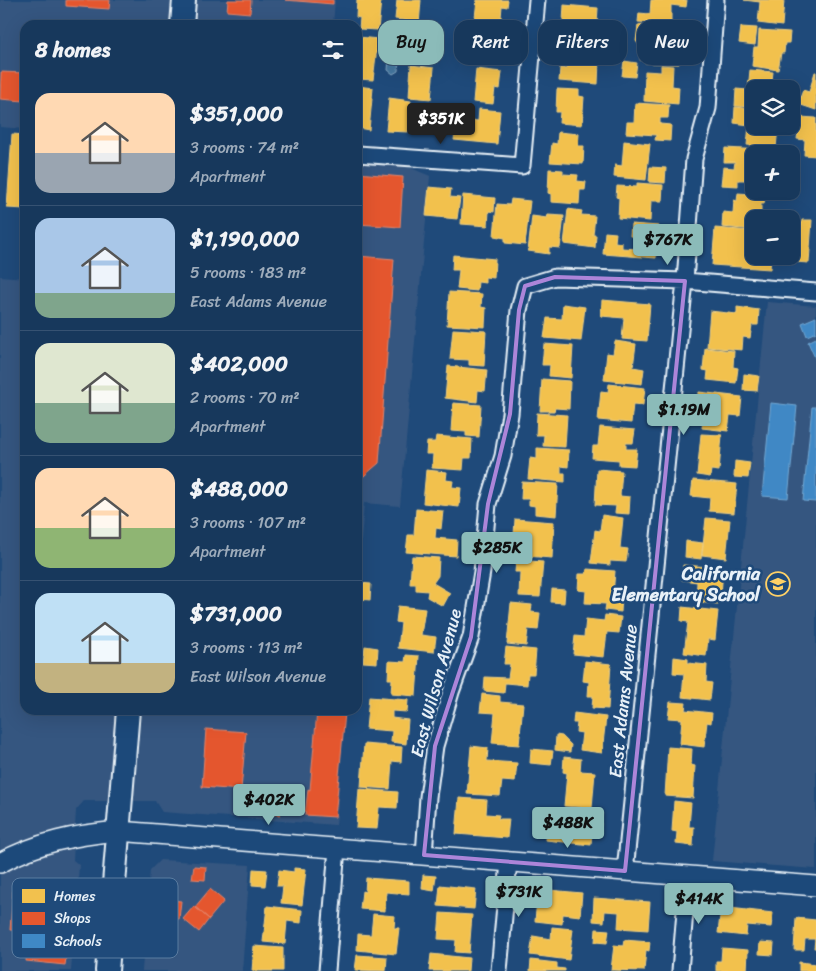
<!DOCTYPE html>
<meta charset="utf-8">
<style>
body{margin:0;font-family:Sriracha,sans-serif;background:#244365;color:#f1f3f6;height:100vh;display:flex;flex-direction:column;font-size:19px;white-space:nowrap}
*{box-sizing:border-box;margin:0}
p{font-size:16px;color:#9eacbb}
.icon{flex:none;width:28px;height:28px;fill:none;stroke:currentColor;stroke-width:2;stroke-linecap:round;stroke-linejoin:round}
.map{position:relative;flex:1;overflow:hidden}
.side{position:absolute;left:20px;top:20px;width:342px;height:695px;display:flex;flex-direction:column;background:#17385c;border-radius:15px;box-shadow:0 5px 20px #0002,0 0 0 1px #365272}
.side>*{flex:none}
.top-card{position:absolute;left:378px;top:20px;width:362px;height:45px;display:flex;gap:10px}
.buttons{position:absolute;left:745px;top:80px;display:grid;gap:10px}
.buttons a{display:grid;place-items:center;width:55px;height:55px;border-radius:10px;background:#17385c;box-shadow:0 5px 20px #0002,0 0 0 1px #365272;font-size:25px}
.price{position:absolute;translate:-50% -42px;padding:0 11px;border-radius:5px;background:#8bbbb9;color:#111;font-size:16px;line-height:32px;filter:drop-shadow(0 1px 2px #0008)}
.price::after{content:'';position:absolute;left:50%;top:30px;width:15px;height:11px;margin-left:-8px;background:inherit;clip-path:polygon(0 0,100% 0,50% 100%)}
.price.current{background:#222;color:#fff}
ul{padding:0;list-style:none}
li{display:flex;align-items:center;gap:15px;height:125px;padding:0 15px}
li+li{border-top:1px solid #365272}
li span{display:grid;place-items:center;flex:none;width:140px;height:100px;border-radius:15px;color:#555}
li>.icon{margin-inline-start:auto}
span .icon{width:60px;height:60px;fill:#fffc;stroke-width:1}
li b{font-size:21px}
h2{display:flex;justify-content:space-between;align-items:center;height:60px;padding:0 15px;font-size:21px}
.pill{padding:0 18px;border-radius:15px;background:#17385c;box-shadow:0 5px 20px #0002,0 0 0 1px #365272;font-size:18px;line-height:45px}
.pill.current{background:#8bbbb9;color:#111}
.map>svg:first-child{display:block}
.built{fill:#365780}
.water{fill:#4478a1;stroke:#86a8c4}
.homes{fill:#f2c14e;stroke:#efcf81}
.shops{fill:#e4572e;stroke:#e5856b}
.schools{fill:#3f88c5;stroke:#72a8d4}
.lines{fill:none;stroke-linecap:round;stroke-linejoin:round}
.minor-casing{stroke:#e8f1f8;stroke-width:19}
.tertiary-casing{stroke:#e8f1f8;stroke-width:22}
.primary-casing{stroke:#e8f1f8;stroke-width:26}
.minor{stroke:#1f4a7a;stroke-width:15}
.tertiary{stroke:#1f4a7a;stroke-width:19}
.primary{stroke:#1f4a7a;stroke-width:22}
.marked{fill:none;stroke:#ac85d9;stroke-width:4;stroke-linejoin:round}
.labels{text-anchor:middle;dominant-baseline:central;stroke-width:5;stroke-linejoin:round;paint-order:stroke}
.poi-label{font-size:18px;font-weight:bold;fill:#e8f1f8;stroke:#1f4a7a;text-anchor:end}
.street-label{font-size:18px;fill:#e8f1f8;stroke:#1f4a7a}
.key{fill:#1f4a7a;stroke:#5b7ca0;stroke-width:1}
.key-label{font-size:14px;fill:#e8f1f8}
</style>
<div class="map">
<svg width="816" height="971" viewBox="0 0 816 971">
<rect width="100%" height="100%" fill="#1f4a7a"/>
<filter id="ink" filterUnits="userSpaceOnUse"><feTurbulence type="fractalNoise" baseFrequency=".02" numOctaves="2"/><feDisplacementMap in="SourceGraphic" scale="10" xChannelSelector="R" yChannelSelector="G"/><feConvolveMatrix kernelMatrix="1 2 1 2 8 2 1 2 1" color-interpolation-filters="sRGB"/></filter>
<g filter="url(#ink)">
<path class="built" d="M0 0H335L333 25H25V129L0 127Z
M358 146 430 176 400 506 364 503 358 579Z
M0 276 25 278V710H346L336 825 162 812 155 801H84L76 810 73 860 79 865 71 971H0Z
M767 302 816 306V869L712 861Z
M160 860 250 865 242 971H142L150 870Z"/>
<path class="water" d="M395 53 399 57 398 71 393 74 388 70 389 58Z"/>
<path class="homes" d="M357 0H381L378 30 359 29 360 18 356 17Z
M397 0H421L419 25 438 26 435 58 412 56 415 25H411V21L395 19Z
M477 0H508L507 7 502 6 500 29 474 26Z
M651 0H687L686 7 671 5V24L638 22 639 13 650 14Z
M744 0H784L782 26 758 23 760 2Z
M564 5 598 8 596 39 567 37 568 22H563Z
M638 25 670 28 669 41H673V47L680 48 679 64 645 63 646 61 640 60 641 48 636 41Z
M741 27 757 28 755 45 739 43Z
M481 30 500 31 499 43H503L502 65 468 63 469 36H481Z
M759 30 790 32 789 43H785L784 53H781L778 70 752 66 754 47H758Z
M359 37 378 39 373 80 358 79Z
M569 46 593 48 592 61H599L598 84 559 81 560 68 567 69Z
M624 61 637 63 635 77 622 76Z
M411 65 434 68 431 99 409 97Z
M661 65 673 66 672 86 679 87 678 104 644 101 645 71 661 72Z
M476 69 502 72 500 89 495 88 493 104 473 102Z
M750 70 773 72 772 80H775L774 89H754V107L735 106 736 89 748 90Z
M815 72H816V110L798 104 803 90 809 92Z
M780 79 791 80V89H779Z
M358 86 373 88 369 130 358 128Z
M557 89 579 90V96L584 97 582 125 559 123 560 112H556Z
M389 98 411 101 408 132 386 131Z
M635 103 669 105 668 118H660V124L671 125 670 141 655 140 656 135 626 133 627 122H634Z
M735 107 754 109V126L778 127 776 148 747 145 749 125 734 123Z
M479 109 500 111 497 144 454 140 456 124 469 126V120L478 121Z
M800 117 816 118V156L804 155 805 140 797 139Z
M558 132 579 134 578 146H584L583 164 550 162 552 143 557 144Z
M12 134 25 135V209L7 208Z
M624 141 650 144 646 180 614 177 615 165 622 166Z
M725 148 762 150V154H754V180H738V186L721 185 723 167 734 168 735 162H724Z
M650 167 666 168 665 183 649 182Z
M549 169 563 170V174L578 175 577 181 586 182 585 190H580L579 204 551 202V194L548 193Z
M637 183 663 185 662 201H651L650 221 618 218 619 198 616 197 617 186 637 187Z
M429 187 451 189 450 197 460 198 457 219 426 216Z
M738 193 765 195 764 204H761V215H758V219H754V230L722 227 723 212 733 213 734 200 737 201Z
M463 195 495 198 494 212 489 211 488 226 461 224Z
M511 199 530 201 525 245 505 243V238L494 236 497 204 510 205Z
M568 209 582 211 581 215 595 216 593 235H596L595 248 564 244Z
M548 215 564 216 560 248 549 247V254L528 251 532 216 547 218Z
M802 220H812L809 263 794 262 795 248H791V227L801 228Z
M631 224 659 226 656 258 603 254 605 232 616 233 615 242 622 243V248L638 249V237L630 236Z
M715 228 752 231 750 252 754 253V256H771L770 269 712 265Z
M453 255 495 259 494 278 485 277V283L478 282 477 291 457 289 459 270H452Z
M449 292 482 294 481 307 486 308 485 327 447 325Z
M602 300 650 304 647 341 622 339 624 318 601 316Z
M563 304 585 307 581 341 544 338 547 318 562 319Z
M737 307 759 310 758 325H752L750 338 743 337 742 350 707 347 710 311 737 314Z
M453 329 486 331 484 366 469 365V360L450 359Z
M615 341 636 344 633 367 644 369 642 384 604 380 607 353 613 354Z
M544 344 573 346 571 378 549 376 550 365H542Z
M705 348 734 351 733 367 738 368 736 383 707 380 708 371 703 370Z
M448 366 487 370 485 391 478 390 477 402 445 398Z
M744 374 759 376 757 391 743 390Z
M542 379 570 381 569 409 555 408 554 411H540Z
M609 384 645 388 643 405 633 404 631 423 598 420 601 391 608 392Z
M699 392 742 397 740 416 730 415 728 431 702 428 704 407H698Z
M453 403 481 405 479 437 466 436V432L451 431Z
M537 413 567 415 565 447 543 446 544 435H536Z
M600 427 635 430 633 443H626V449H637L635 466 619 465V460L592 458 593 446H598Z
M701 434 722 435 719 471 711 470 710 477 697 475Z
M436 436 472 439 471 458H464L463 470 432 468 433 454H426L427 442H435Z
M537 448 569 450 568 467 561 466V473H565V482L528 479 530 458 537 459Z
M735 461 750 463 748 478 734 477Z
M597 469 622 471 620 496 630 497 629 514 615 513 616 506 595 505Z
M426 470 447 472 446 480 453 481 452 487 461 488 459 507 423 503Z
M693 480 737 484 734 513 709 511 710 498 691 496Z
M522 482 558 484 556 516 535 514V506L529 505V499H521Z
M416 509 443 511 441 529 436 528 435 538 457 540 456 556 406 552 408 535H414Z
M602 515 623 518 620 548 628 549 626 562 610 561V565L591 563 595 530 600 531Z
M706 518 730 520 726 558 702 555Z
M515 519 554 522 552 558 526 556 527 536 514 535Z
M686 541 703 543 701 559 685 557Z
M412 556 439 558 438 576 433 583 450 593 443 606 427 597 428 591 416 590V584H410Z
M516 560 543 562 540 597 519 596 520 572H515Z
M683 565 723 568 721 596 718 595V604L696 602 697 582 682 580Z
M587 569 615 571 613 595 622 596 621 612 605 610 606 604 585 603 586 591 578 590 579 574H586Z
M360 583 371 584 370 600 359 599Z
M552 589 565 590 564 603 551 602Z
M511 603 532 605 531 612 540 613 538 630 528 629 526 646 507 644Z
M398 606 425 609 421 635 436 637 434 652 398 648 401 623 396 622Z
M682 607 718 611 715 640 708 639 706 656 684 653 688 622 681 621Z
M605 615 621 617 619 633 607 632 604 657 573 654 575 636 584 637 586 619 604 621Z
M365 646 378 648 377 663 363 662Z
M506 647 536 650 534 674H528L527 685 505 683 504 693 484 691 485 677 508 678 510 664H504Z
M406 655 419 656 416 696 391 694 392 679H388L389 661 405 662Z
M674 657 688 659V663L707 665 706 682 712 683 710 700 682 697 684 674 673 673Z
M585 661 611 664 608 709 592 708 593 696H588L589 682 583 681Z
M482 694 500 696V702L523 704 519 745 492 743 495 713 480 712Z
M369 697 408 700 407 712 392 711V718L408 720 406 744 391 742 392 731 366 729Z
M670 702 686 703 685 710 712 713 711 723 707 722 704 747 680 744 682 719 668 718Z
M574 713 606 717 602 753 580 750 582 733 576 732 577 723H573Z
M556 735 562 736 571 745 570 752 555 750Z
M364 744 402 747 401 762 392 761 390 789 361 787Z
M471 746 488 748 487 761 517 763 515 782 502 781 500 796 467 794Z
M668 747 692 749 691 765 695 766 693 798 665 796Z
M531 749 553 751 551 765 530 763Z
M564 757 581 759 580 771 595 772 592 808 564 806 567 773 563 772Z
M359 789 398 792 397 808 379 807 377 829 356 828Z
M459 798 487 800 486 814 499 815 498 819H509L507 838 456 834Z
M674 801 691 803 689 827H694L693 846 676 844 677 832 672 831Z
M565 809 602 813 600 832 592 831 591 845 546 840 547 826H556L557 814 564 815Z
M294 868 306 869 302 905 281 903 283 886H277L279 870 294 872Z
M253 869 267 870 265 886 252 885Z
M423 875 436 876 434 891 422 889Z
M366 878 409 881V894L386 892 385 911 360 909 362 891 365 892Z
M440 885 476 889 474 909 438 906Z
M538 889 582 893 580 916 563 914 562 924 535 921Z
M594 898 650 902 648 930 618 928 619 912 605 911 604 922 593 921Z
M267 906 302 910 301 923 287 921 285 944 263 942Z
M721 907 773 913 771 927 747 925 746 936 718 933Z
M440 913 472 915 469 953 455 952 456 940 438 939Z
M373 914 395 916 394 928H399L396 954 357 950 358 934 371 935Z
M796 918 816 920V948H814L815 939H805L804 950H794Z
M552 927 573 929 569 960 530 955 533 936 551 939Z
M596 929 609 930 607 943 595 942Z
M624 940 650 942 649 951 646 950 644 971 611 970 614 945 623 946Z
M760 942 774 943 773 955 759 954Z
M254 946 283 948V971H252Z
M722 948 748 950 747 971H716V961H721Z
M431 954 469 958 468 971H429Z
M357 955 387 957 386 971 355 970Z
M531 960 557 963V968L565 969V971H530Z
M799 962 816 964V971H799Z"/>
<path class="shops" d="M66 0H110L109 9 66 6Z
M228 0H251L250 13 227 11Z
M285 0H333V4Z
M1 72 25 73 24 101 0 99Z
M358 173 403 177 400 227 358 224Z
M358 256 394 259 379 463 358 481Z
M317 711 345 713 335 817 305 815 308 789 310 790Z
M206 729 246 732 241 790 202 787Z
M247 789 282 793 280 815 245 812Z
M194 866 206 867 205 880 192 879Z
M210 889 224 901 209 919 195 907Z
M13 891 31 892 28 931 10 930Z
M152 898 181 901 179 919 151 917Z
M194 906 209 919 199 932 183 919Z
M27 947 67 951 65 965 26 961Z"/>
<path class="schools" d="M816 317V332L807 336 802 323Z
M816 338V360L808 342Z
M771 403 797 406 788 498 762 496Z
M812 407H816V502L803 501Z"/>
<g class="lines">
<g class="minor-casing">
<path id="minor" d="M358 154 522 166 537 0
M424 855 428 797 435 746 451 692 471 637 482 572 488 504 503 456 510 414 519 310 525 286 555 277 685 281 816 292
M625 871 685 281 694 159 708 108 716 0
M327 971 337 848
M499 971 509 862
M680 971 688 876"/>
</g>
<g class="tertiary-casing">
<path id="tertiary" d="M0 863C38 842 76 835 118 831L816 886"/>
</g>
<g class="primary-casing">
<path id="primary" d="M182 25 184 0
M107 971 128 710"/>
</g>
<use href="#minor" class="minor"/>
<use href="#tertiary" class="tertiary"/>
<use href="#primary" class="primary"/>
</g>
</g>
<path class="marked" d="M555 277 685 281 625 871 424 855 435 746 471 637 488 504 510 414 519 310 525 286Z"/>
<defs>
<g id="school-ring" transform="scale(1.25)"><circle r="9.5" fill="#1f4a7a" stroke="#ffd166" stroke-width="1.5"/><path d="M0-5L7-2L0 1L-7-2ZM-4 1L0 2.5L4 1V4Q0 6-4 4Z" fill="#ffd166"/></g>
</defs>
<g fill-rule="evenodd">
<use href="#school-ring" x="778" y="584"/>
</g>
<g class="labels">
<g class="poi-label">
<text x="760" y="574">California<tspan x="760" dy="21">Elementary School</tspan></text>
</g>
<g class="street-label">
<text transform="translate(436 683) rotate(-75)">East Wilson Avenue</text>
<text transform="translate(623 701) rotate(-84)">East Adams Avenue</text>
</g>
</g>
<rect x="12" y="878" width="166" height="80" rx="8" class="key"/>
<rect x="22" y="889" width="23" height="14" fill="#f2c14e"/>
<rect x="22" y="912" width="23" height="13" fill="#e4572e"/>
<rect x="22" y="934" width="23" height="14" fill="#3f88c5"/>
<g class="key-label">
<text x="54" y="901">Homes</text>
<text x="54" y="923">Shops</text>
<text x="54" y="946">Schools</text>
</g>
</svg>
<div class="buttons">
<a><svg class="icon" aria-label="layers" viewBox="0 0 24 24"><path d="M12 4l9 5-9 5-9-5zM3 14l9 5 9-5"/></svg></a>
<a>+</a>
<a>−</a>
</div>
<b class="price current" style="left:441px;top:145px">$351K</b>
<b class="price" style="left:668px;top:266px">$767K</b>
<b class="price" style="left:684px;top:436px">$1.19M</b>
<b class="price" style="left:497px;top:574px">$285K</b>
<b class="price" style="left:269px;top:826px">$402K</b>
<b class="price" style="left:568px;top:849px">$488K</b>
<b class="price" style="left:519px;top:918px">$731K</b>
<b class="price" style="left:699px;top:925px">$414K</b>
<div class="top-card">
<a class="pill current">Buy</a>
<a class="pill">Rent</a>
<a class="pill">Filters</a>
<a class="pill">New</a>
</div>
<section class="side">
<h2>8 homes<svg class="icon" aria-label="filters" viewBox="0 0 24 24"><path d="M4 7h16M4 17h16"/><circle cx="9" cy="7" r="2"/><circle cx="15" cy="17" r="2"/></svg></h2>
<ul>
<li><span style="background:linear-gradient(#ffd9b3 60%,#9aa5b1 0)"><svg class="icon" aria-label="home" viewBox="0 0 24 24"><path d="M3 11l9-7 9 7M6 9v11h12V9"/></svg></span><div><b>$351,000</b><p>3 rooms · 74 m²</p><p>Apartment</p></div></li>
<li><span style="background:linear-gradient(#a9c7e8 75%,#7fa58c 0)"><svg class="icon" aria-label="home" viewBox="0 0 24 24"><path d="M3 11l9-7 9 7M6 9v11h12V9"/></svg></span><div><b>$1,190,000</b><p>5 rooms · 183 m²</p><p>East Adams Avenue</p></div></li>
<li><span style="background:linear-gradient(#dfe7d0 60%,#7fa58c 0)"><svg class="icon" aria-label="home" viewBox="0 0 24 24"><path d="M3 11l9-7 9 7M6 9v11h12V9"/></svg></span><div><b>$402,000</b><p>2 rooms · 70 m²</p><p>Apartment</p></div></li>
<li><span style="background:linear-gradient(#ffd9b3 60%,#8fb573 0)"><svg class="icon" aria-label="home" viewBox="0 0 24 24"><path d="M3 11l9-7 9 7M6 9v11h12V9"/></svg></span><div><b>$488,000</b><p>3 rooms · 107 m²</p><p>Apartment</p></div></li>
<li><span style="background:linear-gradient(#bfe0f5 70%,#c2b280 0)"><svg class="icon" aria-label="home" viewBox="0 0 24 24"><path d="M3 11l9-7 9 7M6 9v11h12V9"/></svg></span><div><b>$731,000</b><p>3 rooms · 113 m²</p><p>East Wilson Avenue</p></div></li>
</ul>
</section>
</div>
